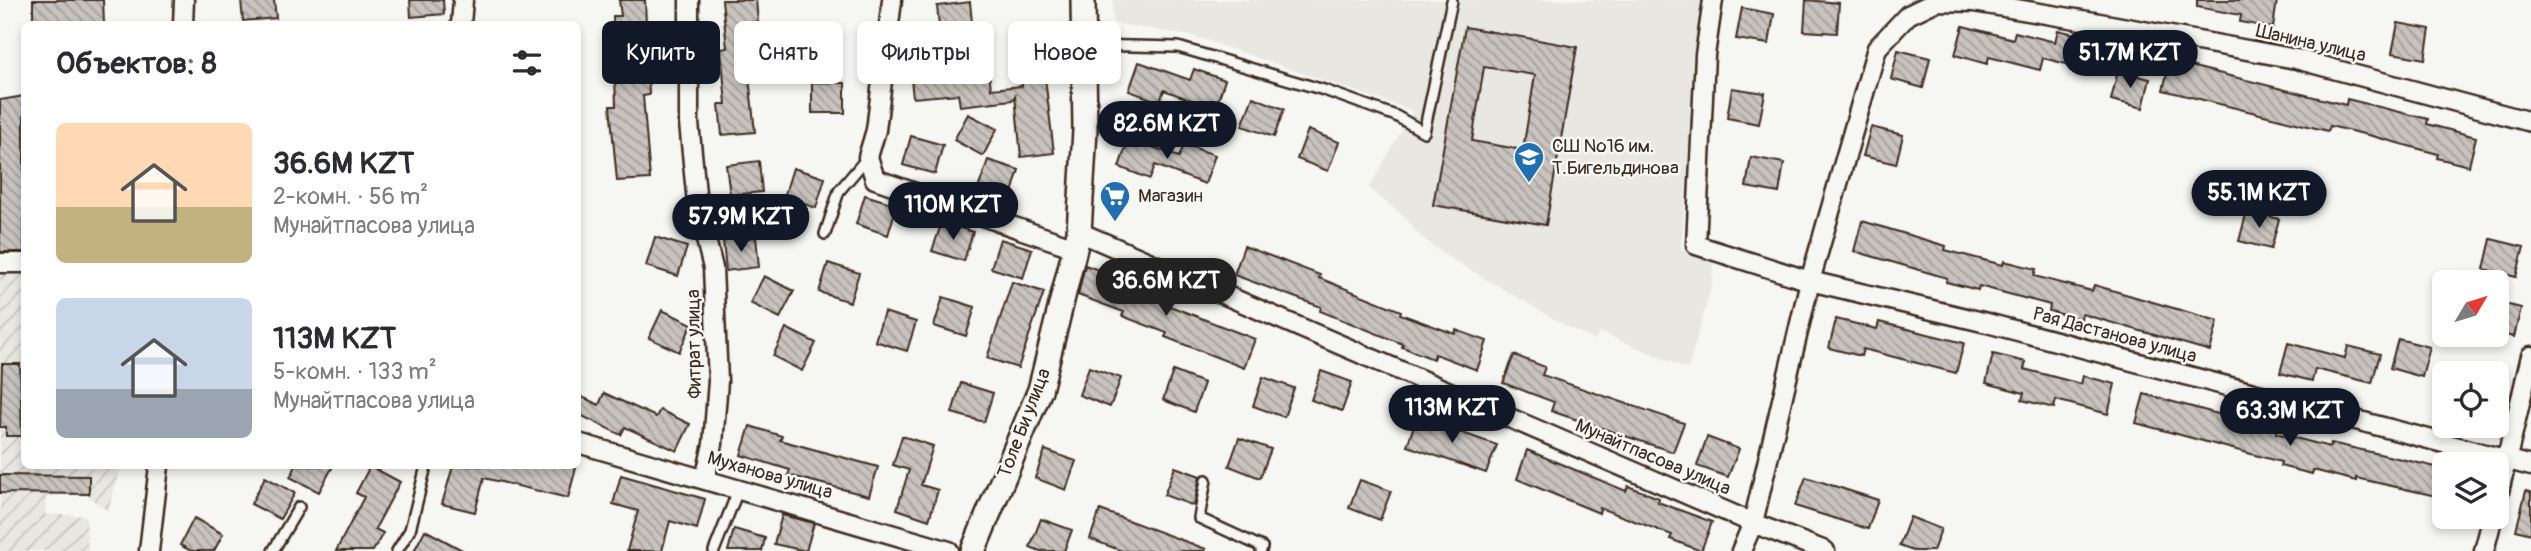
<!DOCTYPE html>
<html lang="ru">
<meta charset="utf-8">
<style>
body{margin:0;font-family:Pangolin,sans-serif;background:#f7f7f7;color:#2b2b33;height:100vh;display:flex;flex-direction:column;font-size:26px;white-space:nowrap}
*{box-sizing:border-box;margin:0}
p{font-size:23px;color:#7c7c81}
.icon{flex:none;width:38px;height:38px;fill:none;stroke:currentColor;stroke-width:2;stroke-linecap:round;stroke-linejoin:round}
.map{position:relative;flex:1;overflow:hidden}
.side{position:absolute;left:21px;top:21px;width:560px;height:448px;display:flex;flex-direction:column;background:#fff;border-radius:10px;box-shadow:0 4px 10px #0003}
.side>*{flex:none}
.hud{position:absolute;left:602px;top:21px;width:665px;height:63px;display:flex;gap:14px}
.needle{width:46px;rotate:52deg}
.tools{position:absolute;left:2432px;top:270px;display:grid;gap:14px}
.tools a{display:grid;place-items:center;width:77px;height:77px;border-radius:10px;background:#fff;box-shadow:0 4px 10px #0003;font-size:35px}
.price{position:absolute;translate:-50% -60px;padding:0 16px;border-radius:24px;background:#111827;color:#fff;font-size:23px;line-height:46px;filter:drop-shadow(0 2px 4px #0008)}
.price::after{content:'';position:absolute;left:50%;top:42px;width:21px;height:16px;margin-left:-10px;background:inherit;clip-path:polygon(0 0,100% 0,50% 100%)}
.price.selected{background:#222;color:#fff}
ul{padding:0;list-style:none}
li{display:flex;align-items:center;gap:21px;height:175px;padding:0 35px}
li span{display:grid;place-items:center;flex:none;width:196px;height:140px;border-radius:10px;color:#555}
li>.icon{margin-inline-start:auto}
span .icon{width:84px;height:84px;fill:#fffc;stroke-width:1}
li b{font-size:30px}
h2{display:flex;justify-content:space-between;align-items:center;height:84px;padding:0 35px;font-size:30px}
.tag{padding:0 24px;border-radius:10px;background:#fff;box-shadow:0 4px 10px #0003;font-size:24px;line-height:63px}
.tag.selected{background:#111827;color:#fff}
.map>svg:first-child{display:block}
.built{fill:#e8e7e2}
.industrial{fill:url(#industrial-furrows)}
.building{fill:url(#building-back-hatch);stroke:#3b2a1e;stroke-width:2;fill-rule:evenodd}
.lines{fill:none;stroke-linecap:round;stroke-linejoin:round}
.service-casing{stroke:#3b2a1e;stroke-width:14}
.minor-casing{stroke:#3b2a1e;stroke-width:23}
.tertiary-casing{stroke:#3b2a1e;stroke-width:28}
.service{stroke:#f6f6f2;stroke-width:9}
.minor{stroke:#f6f6f2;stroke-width:18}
.tertiary{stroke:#f6f6f2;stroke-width:23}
.labels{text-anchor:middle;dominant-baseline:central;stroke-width:5;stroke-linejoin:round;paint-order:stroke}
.street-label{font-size:19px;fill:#3b2a1e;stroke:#f6f6f2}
.poi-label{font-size:19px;fill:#3b2a1e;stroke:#f6f6f2;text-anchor:start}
</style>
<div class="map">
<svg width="2531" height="551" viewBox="0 0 2531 551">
<defs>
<pattern id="industrial-furrows" width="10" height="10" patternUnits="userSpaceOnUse" patternTransform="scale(1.75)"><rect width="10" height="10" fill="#e8e7e2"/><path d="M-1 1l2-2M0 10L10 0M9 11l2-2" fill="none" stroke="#c8c6c1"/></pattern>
<pattern id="building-back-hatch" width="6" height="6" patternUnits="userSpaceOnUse" patternTransform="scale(1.75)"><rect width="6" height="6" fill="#c8c3be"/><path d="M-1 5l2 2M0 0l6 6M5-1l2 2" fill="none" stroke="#a49f9a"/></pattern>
</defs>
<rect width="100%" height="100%" fill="#f6f6f2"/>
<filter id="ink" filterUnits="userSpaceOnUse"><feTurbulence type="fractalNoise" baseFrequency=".0143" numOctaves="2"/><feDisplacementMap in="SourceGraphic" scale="14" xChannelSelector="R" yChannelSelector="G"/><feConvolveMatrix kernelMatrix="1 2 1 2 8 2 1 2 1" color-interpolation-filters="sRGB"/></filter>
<g filter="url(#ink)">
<path class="built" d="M1113 0H1701L1681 249 1713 260 1712 284 1688 369 1600 332 1595 340 1568 327 1445 255 1419 235 1406 218 1369 188 1413 111 1197 37 1113 23Z"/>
<path class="industrial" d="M24 272V466H121L108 511 80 491 46 497 45 514 86 516 88 551H0V273Z"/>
<path class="building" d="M33 0H103L104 24H33Z
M241 0H274L276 18 243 21Z
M410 0H443L444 14 411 17Z
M619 0H645L649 95 643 96 650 179 617 181 610 106H616L613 16H621Z
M722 0H756L758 22H751L757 76 749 77 755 132 722 135 719 104H726L721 49 727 48Z
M1806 0 1839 3 1837 33 1804 31Z
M2197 0H2277L2273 28 2240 22 2241 15 2197 7Z
M970 2 973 33 940 36 937 6Z
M1742 8 1774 14 1769 44 1736 39Z
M2398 23 2430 29 2425 59 2392 53Z
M1963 26 2013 39 2015 32 2055 42 2058 30 2090 38 2082 68 2043 58 2040 70 1989 57 1987 64 1955 55Z
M1465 27 1577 47 1546 225 1433 205ZM1484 67 1535 75 1523 150 1472 141Z
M1049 29 1053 60 1043 61 1054 153 1021 157 1015 96 1012 100 960 106 958 94 913 98 910 68 943 64 944 76 989 72 991 89 1022 86 1017 33Z
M1898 50 1930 58 1923 88 1891 79Z
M2170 61 2346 105 2347 99 2428 119 2427 124 2476 137 2469 166 2437 158 2438 154 2372 136 2330 126 2328 131 2163 90Z
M1139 62 1190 80 1194 69 1225 80 1215 109 1164 90 1160 102 1129 91Z
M2118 71 2150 79 2143 108 2111 100Z
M812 82 845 83V113H812Z
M1732 88 1765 93 1759 124 1727 118Z
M24 96V252H0V100Z
M1253 97 1284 109 1274 137 1242 126Z
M968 114 997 129 983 156 954 140Z
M1871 127 1903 135 1896 164 1863 156Z
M1308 130 1339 142 1328 171 1297 159Z
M911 136 943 145 935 174 903 165Z
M1129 138 1179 157 1184 144 1215 155 1205 184 1155 165 1150 179 1119 167Z
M1751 157 1784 163 1779 193 1746 187Z
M988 160 1019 170 1010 199 978 189Z
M759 161 762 192 730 195 726 165Z
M793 168 825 178 816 208 784 197Z
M865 195 897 205 888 235 856 224Z
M2247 211 2279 219 2271 249 2239 241Z
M1862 221 1946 246 1945 250 2003 265 2004 261 2036 269 2034 276 2092 291 2094 285 2218 321 2210 351 2082 314 2081 319 2049 311 2050 305 1979 286 1978 290 1946 282 1947 278 1854 251Z
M942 222 973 232 964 261 932 251Z
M655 237 687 247 678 276 646 266Z
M756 237 759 267 726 271 723 240Z
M1000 239 1032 249 1023 278 991 268Z
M2491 239 2524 247 2516 277 2484 269Z
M1244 246 1320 275 1319 278 1401 311 1400 314 1455 334 1456 330 1487 341 1477 370 1435 354 1433 359 1402 347 1403 344 1320 311 1321 307 1234 275Z
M828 263 859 273 850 302 819 292Z
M1085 265 1115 276 1113 281 1164 299 1162 303 1255 339 1244 368 1165 337 1167 333 1122 316 1124 312 1078 295Z
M764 276 794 291 780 318 750 303Z
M1012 282 1044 292 1018 368 987 358Z
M943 297 975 307 966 336 934 326Z
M2497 302 2521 308 2514 337 2497 333Z
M662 310 692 324 679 352 649 338Z
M884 312 916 322 907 351 875 341Z
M1836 319 1877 329 1879 322 1964 343 1956 373 1863 349 1861 356 1829 348Z
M786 328 816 343 802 371 773 356Z
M2398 339 2430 347 2422 377 2390 368Z
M2288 343 2345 358 2348 346 2380 354 2372 383 2315 369 2312 381 2280 373Z
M1993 354 2026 362 2024 369 2081 384 2083 376 2115 384 2108 414 2056 400 2054 408 2022 400 2024 393 1986 383Z
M1514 355 1545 367 1542 375 1684 423 1673 452 1551 411 1554 402 1503 383Z
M2 364H20L22 436H6V427H0Z
M1089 367 1121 378 1110 407 1079 395Z
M1173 371 1204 383 1194 412 1163 400Z
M1321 371 1352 382 1342 411 1311 400Z
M1263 377 1294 388 1284 417 1253 406Z
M961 383 993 393 984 422 952 413Z
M604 393 656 417 660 410 690 424 677 451 625 427 621 435 578 414V395L599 405Z
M2144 394 2277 430 2276 433 2330 447 2331 443 2445 469V498L2356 478V481L2313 470 2312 474 2280 466 2281 462 2136 423Z
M1417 417 1497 445 1486 473 1407 446Z
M750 426 782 436 780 440 878 467 869 496 788 475 790 470 741 455Z
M902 436 933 446 921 485 938 490 929 520 897 509 909 470 893 465Z
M1707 437 1739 449 1728 477 1697 466Z
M1239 438 1271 449 1260 478 1229 466Z
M1045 450 1076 461 1066 490 1035 478Z
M1527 450 1626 491 1628 486 1659 498 1658 502 1712 522 1701 551 1670 539 1672 535 1600 508 1599 513 1517 479Z
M296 466H333L319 492 290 477Z
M370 466 400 482 375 529 383 533 373 551H336L364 497 356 493Z
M453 466H566L576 468 568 498 484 478 475 512 442 504Z
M1175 467 1200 476 1194 506 1164 495Z
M0 475 89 476V494L0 493Z
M621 475 705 499 697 529 670 521 662 551H627L638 511 613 504Z
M265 477 295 493 280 519 251 504Z
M1806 477 1878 500 1868 529 1795 506Z
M1360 480 1391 491 1380 520 1349 508Z
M2526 491 2531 492V534L2516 530Z
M1100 510 1206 549 1205 551H1122L1090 539Z
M782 515 814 523 806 551 774 544Z
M1910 517 1941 529 1933 551H1913L1899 546Z
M194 518 223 534 214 551H191L180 545Z
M1041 519 1072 530 1064 551H1040L1030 547Z
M734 529 765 538 762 551H728Z
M425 530 464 551H414Z"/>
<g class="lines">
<g class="service-casing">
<path id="service" d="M1086 45 1178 47 1324 90 1396 116 1424 132 1452 1
M825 234 839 191 867 158
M1206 480 1199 518 1262 547 1261 551
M273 551 299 507
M397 551 410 530 426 466
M714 551 739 488"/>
</g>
<g class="minor-casing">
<path id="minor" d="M689 0V123L697 203 713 268 718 381 713 444 705 479
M892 0 876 130 868 157 875 179 1075 248
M1713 0 1705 55 1696 245 1810 281 1987 323 2531 466
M183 24 184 0
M461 24 463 0
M1079 232 1753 523 1825 551
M0 263H24
M578 443 949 551
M2497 500 2531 356
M149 551 159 466
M1741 551 1753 523 1810 281 1877 48 1908 15 1937 1 1974 2 2094 22 2296 59 2531 122
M2484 551 2493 516"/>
</g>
<g class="tertiary-casing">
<path id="tertiary" d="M973 551 1040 390 1079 232 1085 130 1083 0"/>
</g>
<use href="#service" class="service"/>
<use href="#minor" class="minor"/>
<use href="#tertiary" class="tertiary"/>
</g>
</g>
<defs>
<g id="school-pin" transform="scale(1.575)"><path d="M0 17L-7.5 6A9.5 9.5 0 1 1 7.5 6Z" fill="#1f6fb2" stroke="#f6f6f2"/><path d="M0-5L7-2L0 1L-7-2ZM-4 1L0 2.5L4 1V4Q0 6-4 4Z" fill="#fff"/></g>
<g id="supermarket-pin" transform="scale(1.575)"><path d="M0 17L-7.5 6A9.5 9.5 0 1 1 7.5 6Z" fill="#1f6fb2" stroke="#f6f6f2"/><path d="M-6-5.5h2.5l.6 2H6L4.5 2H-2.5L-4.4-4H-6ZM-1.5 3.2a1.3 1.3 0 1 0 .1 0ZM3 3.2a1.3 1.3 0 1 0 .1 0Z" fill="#fff"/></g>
</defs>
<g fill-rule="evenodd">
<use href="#school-pin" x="1529" y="157"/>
<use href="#supermarket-pin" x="1115" y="196"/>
</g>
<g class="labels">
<g class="street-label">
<text transform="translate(2311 43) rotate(13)">Шанина улица</text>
<text transform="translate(2115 335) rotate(15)">Рая Дастанова улица</text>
<text transform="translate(694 344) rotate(-91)">Фитрат улица</text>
<text transform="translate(1024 423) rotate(-69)">Толе Би улица</text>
<text transform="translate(1653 457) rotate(23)">Мунайтпасова улица</text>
<text transform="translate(770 475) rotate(16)">Муханова улица</text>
</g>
<g class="poi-label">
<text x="1552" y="146">СШ №16 им.<tspan x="1552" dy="22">Т.Бигельдинова</tspan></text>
<text x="1138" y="196">Магазин</text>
</g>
</g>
</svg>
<div class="tools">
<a><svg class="needle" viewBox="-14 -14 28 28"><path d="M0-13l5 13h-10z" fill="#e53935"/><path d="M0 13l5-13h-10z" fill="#7c7c81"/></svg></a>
<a><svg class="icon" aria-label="locate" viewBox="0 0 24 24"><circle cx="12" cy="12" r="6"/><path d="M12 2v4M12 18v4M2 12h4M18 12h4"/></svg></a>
<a><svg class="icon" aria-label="layers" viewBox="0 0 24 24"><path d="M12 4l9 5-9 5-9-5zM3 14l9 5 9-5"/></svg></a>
</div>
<b class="price" style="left:2130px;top:90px">51.7M KZT</b>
<b class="price" style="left:1167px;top:161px">82.6M KZT</b>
<b class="price" style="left:2259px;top:230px">55.1M KZT</b>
<b class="price" style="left:953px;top:242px">110M KZT</b>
<b class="price" style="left:741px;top:254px">57.9M KZT</b>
<b class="price selected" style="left:1166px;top:318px">36.6M KZT</b>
<b class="price" style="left:1452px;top:445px">113M KZT</b>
<b class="price" style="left:2290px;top:448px">63.3M KZT</b>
<div class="hud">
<a class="tag selected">Купить</a>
<a class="tag">Снять</a>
<a class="tag">Фильтры</a>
<a class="tag">Новое</a>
</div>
<section class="side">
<h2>Объектов: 8<svg class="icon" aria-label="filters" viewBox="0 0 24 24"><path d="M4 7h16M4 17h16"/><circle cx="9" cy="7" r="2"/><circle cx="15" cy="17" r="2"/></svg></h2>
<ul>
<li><span style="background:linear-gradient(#ffd9b3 60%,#c2b280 0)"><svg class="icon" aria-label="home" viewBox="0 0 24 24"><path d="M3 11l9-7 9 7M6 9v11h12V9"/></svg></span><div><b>36.6M KZT</b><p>2-комн. · 56 m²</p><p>Мунайтпасова улица</p></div></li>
<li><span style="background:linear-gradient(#c9d6e8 65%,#9aa5b1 0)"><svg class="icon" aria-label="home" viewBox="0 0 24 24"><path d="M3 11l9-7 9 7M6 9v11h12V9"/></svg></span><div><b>113M KZT</b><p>5-комн. · 133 m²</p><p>Мунайтпасова улица</p></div></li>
</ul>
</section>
</div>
